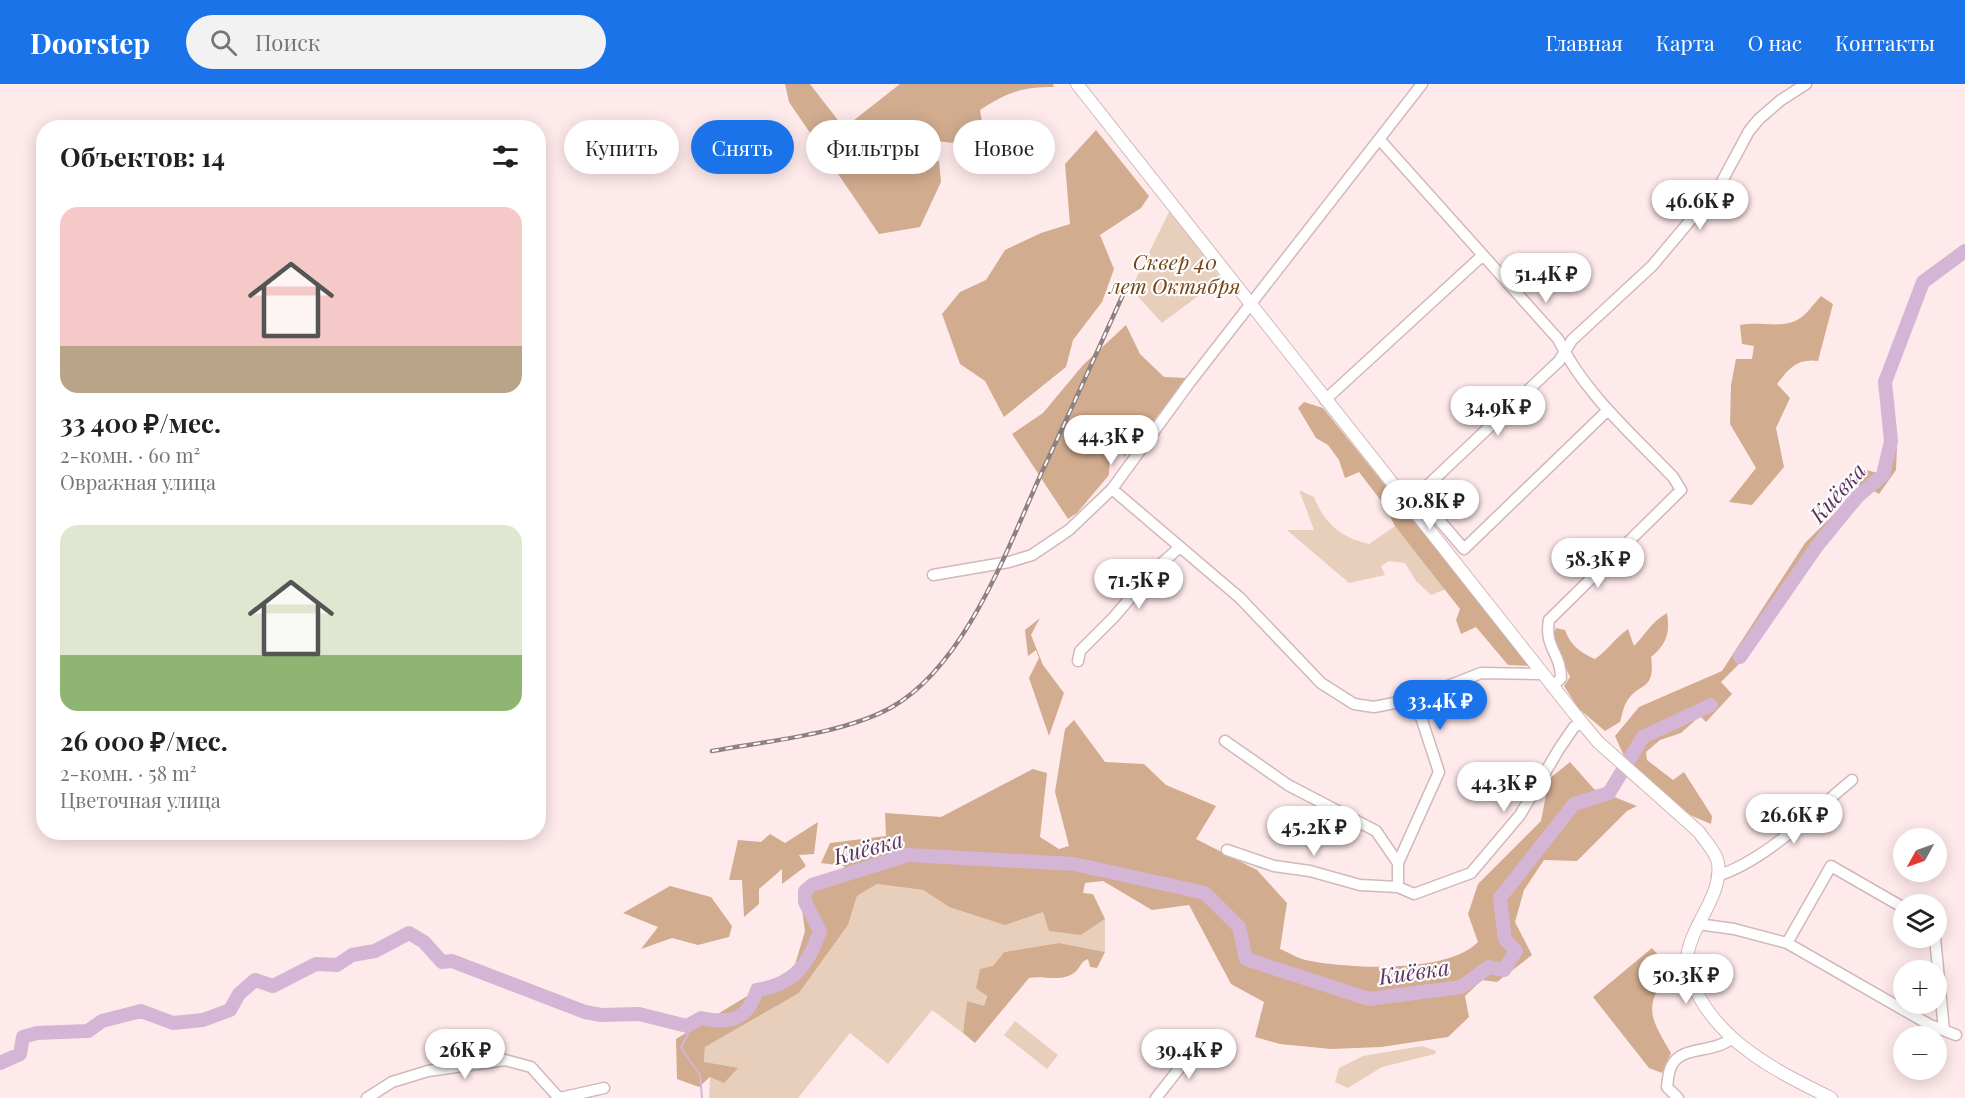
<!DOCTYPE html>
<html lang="ru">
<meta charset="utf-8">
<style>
body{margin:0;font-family:"Playfair Display",serif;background:#f2f2f2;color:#202124;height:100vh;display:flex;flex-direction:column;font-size:22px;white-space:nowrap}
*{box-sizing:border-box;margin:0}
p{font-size:20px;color:#757577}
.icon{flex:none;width:33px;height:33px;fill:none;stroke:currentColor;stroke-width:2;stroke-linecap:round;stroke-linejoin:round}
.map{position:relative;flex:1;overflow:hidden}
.side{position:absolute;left:36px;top:36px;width:510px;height:720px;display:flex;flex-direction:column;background:#fff;border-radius:24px;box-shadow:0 3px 15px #0003}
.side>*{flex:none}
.top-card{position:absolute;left:564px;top:36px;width:570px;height:54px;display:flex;gap:12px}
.needle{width:39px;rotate:230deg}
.tools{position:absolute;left:1893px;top:744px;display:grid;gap:12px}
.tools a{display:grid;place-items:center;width:54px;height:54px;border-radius:50%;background:#fff;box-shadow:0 3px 15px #0003;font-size:30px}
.price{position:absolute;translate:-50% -51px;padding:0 14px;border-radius:21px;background:#fff;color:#222;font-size:20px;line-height:39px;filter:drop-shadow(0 2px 3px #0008)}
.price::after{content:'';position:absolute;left:50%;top:36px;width:18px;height:14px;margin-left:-9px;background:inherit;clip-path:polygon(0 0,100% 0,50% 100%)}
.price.selected{background:#1a73e8;color:#fff}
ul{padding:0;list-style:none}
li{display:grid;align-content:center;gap:12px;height:318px;padding:0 24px}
li span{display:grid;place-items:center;height:186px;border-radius:18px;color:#555}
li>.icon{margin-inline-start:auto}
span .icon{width:108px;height:108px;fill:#fffc;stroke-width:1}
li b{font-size:26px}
h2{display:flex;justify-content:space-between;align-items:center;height:72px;padding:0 24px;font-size:26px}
.chip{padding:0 21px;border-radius:27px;background:#fff;box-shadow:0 3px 15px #0003;font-size:21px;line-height:54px}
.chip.selected{background:#1a73e8;color:#fff}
header{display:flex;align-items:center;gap:36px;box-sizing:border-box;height:84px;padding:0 30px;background:#1a73e8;color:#fff}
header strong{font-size:28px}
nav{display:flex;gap:33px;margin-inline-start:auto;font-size:21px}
.search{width:420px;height:54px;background:#f2f2f2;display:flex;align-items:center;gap:15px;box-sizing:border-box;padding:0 21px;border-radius:33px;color:#757577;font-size:22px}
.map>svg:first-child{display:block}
.green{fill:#e7cfbb}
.forest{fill:#d1ac8f}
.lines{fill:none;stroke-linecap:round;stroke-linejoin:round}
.stream{stroke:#d5b5d6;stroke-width:2}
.river{stroke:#d5b5d6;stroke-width:14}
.minor-casing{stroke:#d1b8ba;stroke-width:13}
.major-casing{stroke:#d1b8ba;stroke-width:14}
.minor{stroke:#fff;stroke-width:10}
.major{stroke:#fff;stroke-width:12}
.rail-casing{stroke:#8f8081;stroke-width:4.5}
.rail{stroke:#fdfdfd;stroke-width:2;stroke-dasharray:7;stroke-linecap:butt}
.labels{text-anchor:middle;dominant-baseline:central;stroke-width:4.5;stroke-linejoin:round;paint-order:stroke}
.park-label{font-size:21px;font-style:italic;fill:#744515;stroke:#fdfdfd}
.water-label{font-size:22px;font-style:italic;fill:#5c325e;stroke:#fdfdfd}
</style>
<header>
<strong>Doorstep</strong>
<div class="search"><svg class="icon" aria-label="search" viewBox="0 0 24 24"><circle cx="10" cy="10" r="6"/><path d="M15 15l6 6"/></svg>Поиск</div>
<nav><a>Главная</a><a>Карта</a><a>О нас</a><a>Контакты</a></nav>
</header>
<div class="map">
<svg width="1965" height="1014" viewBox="0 0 1965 1014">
<rect width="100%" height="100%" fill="#ffeaeb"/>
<path class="green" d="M1170 126 1221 195 1162 239 1131 205Z
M1299 406 1314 413C1324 439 1341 454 1369 460L1395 442 1446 505 1431 511 1416 497 1405 479 1389 477 1381 482 1385 491 1349 499 1287 446H1314Z
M877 800 923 806 949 823 1043 828 1081 851 1105 835V868L1059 859 1004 868 993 882 984 923 967 917 963 949 932 926 888 980 850 949 798 1014H709L710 993 704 978 705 963 799 909 848 841 857 812Z
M1015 937 1058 971 1047 985 1004 951Z
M1422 962 1436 967 1435 970 1382 983 1348 1004 1335 998 1339 984 1363 972Z"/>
<path class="forest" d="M785 0H810L844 44 900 0H1053L1054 3C1022 3 1007 8 980 26L983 44 963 60 927 56 918 76 939 77 941 98 920 143 879 150 789 18Z
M1096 46 1149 112 1141 124 1100 151 1114 185 1102 218 1073 256 1066 283 1004 333 985 297 960 280 942 230 960 208 986 196 1005 166 1041 149 1070 140 1065 80Z
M1821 212 1833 220 1818 277C1798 274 1789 284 1777 300L1790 314 1776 344 1784 383 1752 421 1729 418 1756 384 1730 340 1731 301 1736 275H1752L1754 262 1742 260 1740 241C1758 237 1781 245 1797 236 1806 232 1814 219 1821 212Z
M1126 241 1140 270 1164 293 1188 294 1124 373 1122 346 1110 367 1109 391 1077 429 1068 435 1012 350 1043 329 1083 281Z
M1304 318 1323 324 1531 582 1508 581 1476 543 1461 550 1456 536 1460 525 1395 442 1385 422 1359 388 1345 394 1339 376 1328 361 1316 354 1298 324Z
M1897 363 1896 386 1879 410 1872 406 1821 466 1749 570 1721 598 1732 610 1706 638 1700 632 1681 649 1660 656 1646 668 1647 676 1673 696 1684 688 1712 732 1711 740 1690 731 1625 674 1615 652 1639 623 1722 587 1805 459 1860 404 1855 394 1863 385 1877 389 1884 365Z
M1667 529C1670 549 1667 560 1651 573 1656 609 1638 597 1626 619 1623 624 1622 632 1620 638L1605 647 1578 624 1564 602 1570 593 1552 553 1556 544 1565 546C1570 561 1581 569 1595 575 1608 566 1615 554 1628 545L1634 562C1647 549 1650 539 1667 529Z
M1040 534 1031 551 1043 581 1064 609 1049 652 1029 594 1039 574 1036 566 1028 572 1025 546Z
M1074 636 1105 678 1144 680 1166 701 1216 722 1196 755 1257 786 1287 819 1280 865C1288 868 1297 874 1305 876 1348 885 1447 890 1478 858L1468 830 1478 800 1541 737 1549 695 1570 678 1594 705 1637 722 1627 727 1577 777 1544 776 1524 806 1515 838 1532 871 1497 898 1482 896 1465 912 1469 933 1448 953 1381 963 1331 965 1280 960 1255 953 1264 918 1231 900 1189 821 1152 826 1103 797 1085 799 1083 809 1093 810 1105 835 1081 851 1049 847 1043 828 1005 841 949 823 923 806 877 800 857 812 848 841 799 909 705 963 704 978 738 984 724 999 710 993 699 1003 677 995 676 955 794 884 805 847 800 810 845 790 844 782 821 779 830 759 886 752 885 729 941 733 1033 685 1047 689 1040 753 1059 765 1069 762 1055 708 1065 645Z
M818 738 814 770 799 771 806 782 782 800V785L759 805V820L744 833 742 796H729L738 756 761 758 770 750 785 759Z
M670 802 711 813 732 842 729 853 698 861 672 854 641 865 658 843 623 829Z
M1059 859 1105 868 1097 884 1090 883 1088 875C1080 878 1081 883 1075 888 1062 899 1044 891 1029 894L975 959 963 949 967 917 984 922 987 912 976 904 980 885 993 882 1004 868Z
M1652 864 1670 884C1645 924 1647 928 1671 969L1662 989 1649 984 1593 913Z"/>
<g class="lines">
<path class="stream" d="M692 941 681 964 700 991 702 1014"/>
<path class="river" d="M1740 573 1817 462 1857 413 1883 391 1891 357 1885 298 1923 198 1965 167
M0 979 20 970 23 953 37 949 88 947 102 937 141 927 173 939 203 936 230 926 239 910 255 896 273 902 316 880 337 881 352 871 375 867 409 849 424 858 442 878 452 877 585 928 601 931 639 930 687 942 701 934C730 941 748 935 757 906 795 900 808 881 820 847L805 818V807L812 801 908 771 1074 780 1205 809 1239 843 1246 875 1369 915 1461 903 1489 883 1504 886 1516 867 1505 855 1500 814 1574 720 1609 709 1643 653 1711 621"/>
<g class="minor-casing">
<path id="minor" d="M1380 56 1558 255C1584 309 1633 351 1673 393L1681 406 1549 536C1544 564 1561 569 1561 594L1552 603
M1325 316 1483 171
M1112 405 1240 514 1321 599 1354 620 1374 623 1415 615 1481 589 1542 590
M1417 410 1464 465 1608 326
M1409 419 1559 277 1572 256 1652 182 1720 101 1749 47 1759 35 1781 16 1806 0
M933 491 1009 478 1032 471 1069 446 1112 405 1190 298 1422 0
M1078 577 1080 567 1114 533 1154 486 1180 463
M1225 657 1288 701 1376 747 1398 779
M1227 766 1274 782 1310 787 1360 801 1398 803 1414 810 1471 789 1520 731 1559 665 1574 643 1582 639
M1717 792C1766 776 1812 729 1852 696
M1398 803V779L1439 688 1415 615
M1698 840 1734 845 1787 859 1930 941 1956 951
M1935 854 1944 946
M1787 859 1831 782 1904 824
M367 1014 392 998 428 987 505 976 531 983 559 1014
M560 1014 604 1004
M1156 1014 1199 959
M1678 1014 1667 1003C1668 997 1668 989 1671 983 1680 961 1712 970 1731 955"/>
</g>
<g class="major-casing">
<path id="major" d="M1077 0 1574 629 1598 658 1699 748C1705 757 1716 768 1718 779 1723 812 1690 842 1687 874 1686 884 1691 895 1695 904 1719 959 1780 989 1831 1014"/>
</g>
<use href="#minor" class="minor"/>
<use href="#major" class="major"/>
<g class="rail-casing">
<path id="rail" d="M712 667C767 657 844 650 892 623 966 581 1008 463 1041 390 1070 328 1098 266 1126 204"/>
</g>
<use href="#rail" class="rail"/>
</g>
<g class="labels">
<g class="park-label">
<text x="1175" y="177">Сквер 40<tspan x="1175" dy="24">лет Октября</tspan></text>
</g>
<g class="water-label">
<text transform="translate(1837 408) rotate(-48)">Киёвка</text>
<text transform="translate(868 763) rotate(-15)">Киёвка</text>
<text transform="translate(1414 887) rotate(-8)">Киёвка</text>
</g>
</g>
</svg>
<div class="tools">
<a><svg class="needle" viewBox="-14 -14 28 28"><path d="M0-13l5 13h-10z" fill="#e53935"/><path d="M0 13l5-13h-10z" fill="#757577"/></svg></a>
<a><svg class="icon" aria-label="layers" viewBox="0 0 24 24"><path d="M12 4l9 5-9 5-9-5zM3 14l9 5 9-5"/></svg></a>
<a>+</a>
<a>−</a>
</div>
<b class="price" style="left:1700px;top:147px">46.6K ₽</b>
<b class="price" style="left:1546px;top:220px">51.4K ₽</b>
<b class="price" style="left:1498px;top:353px">34.9K ₽</b>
<b class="price" style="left:1111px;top:382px">44.3K ₽</b>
<b class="price" style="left:1430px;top:447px">30.8K ₽</b>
<b class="price" style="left:1598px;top:505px">58.3K ₽</b>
<b class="price" style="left:1139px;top:526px">71.5K ₽</b>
<b class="price selected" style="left:1440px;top:647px">33.4K ₽</b>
<b class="price" style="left:1504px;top:729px">44.3K ₽</b>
<b class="price" style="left:1794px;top:761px">26.6K ₽</b>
<b class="price" style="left:1314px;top:773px">45.2K ₽</b>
<b class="price" style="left:1686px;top:921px">50.3K ₽</b>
<b class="price" style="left:465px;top:996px">26K ₽</b>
<b class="price" style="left:1189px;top:996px">39.4K ₽</b>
<div class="top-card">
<a class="chip">Купить</a>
<a class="chip selected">Снять</a>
<a class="chip">Фильтры</a>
<a class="chip">Новое</a>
</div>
<section class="side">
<h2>Объектов: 14<svg class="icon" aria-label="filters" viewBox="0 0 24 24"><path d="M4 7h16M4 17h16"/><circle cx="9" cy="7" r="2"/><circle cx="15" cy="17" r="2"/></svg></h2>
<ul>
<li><span style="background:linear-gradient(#f6c9c9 75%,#b9a48a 0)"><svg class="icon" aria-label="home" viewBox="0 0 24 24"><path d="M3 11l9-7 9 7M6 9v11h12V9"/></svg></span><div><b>33 400 ₽/мес.</b><p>2-комн. · 60 m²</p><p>Овражная улица</p></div></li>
<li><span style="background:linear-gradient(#dfe7d0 70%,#8fb573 0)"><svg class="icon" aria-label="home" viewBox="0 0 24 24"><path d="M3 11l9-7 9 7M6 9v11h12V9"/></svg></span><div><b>26 000 ₽/мес.</b><p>2-комн. · 58 m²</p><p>Цветочная улица</p></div></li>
</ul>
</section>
</div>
